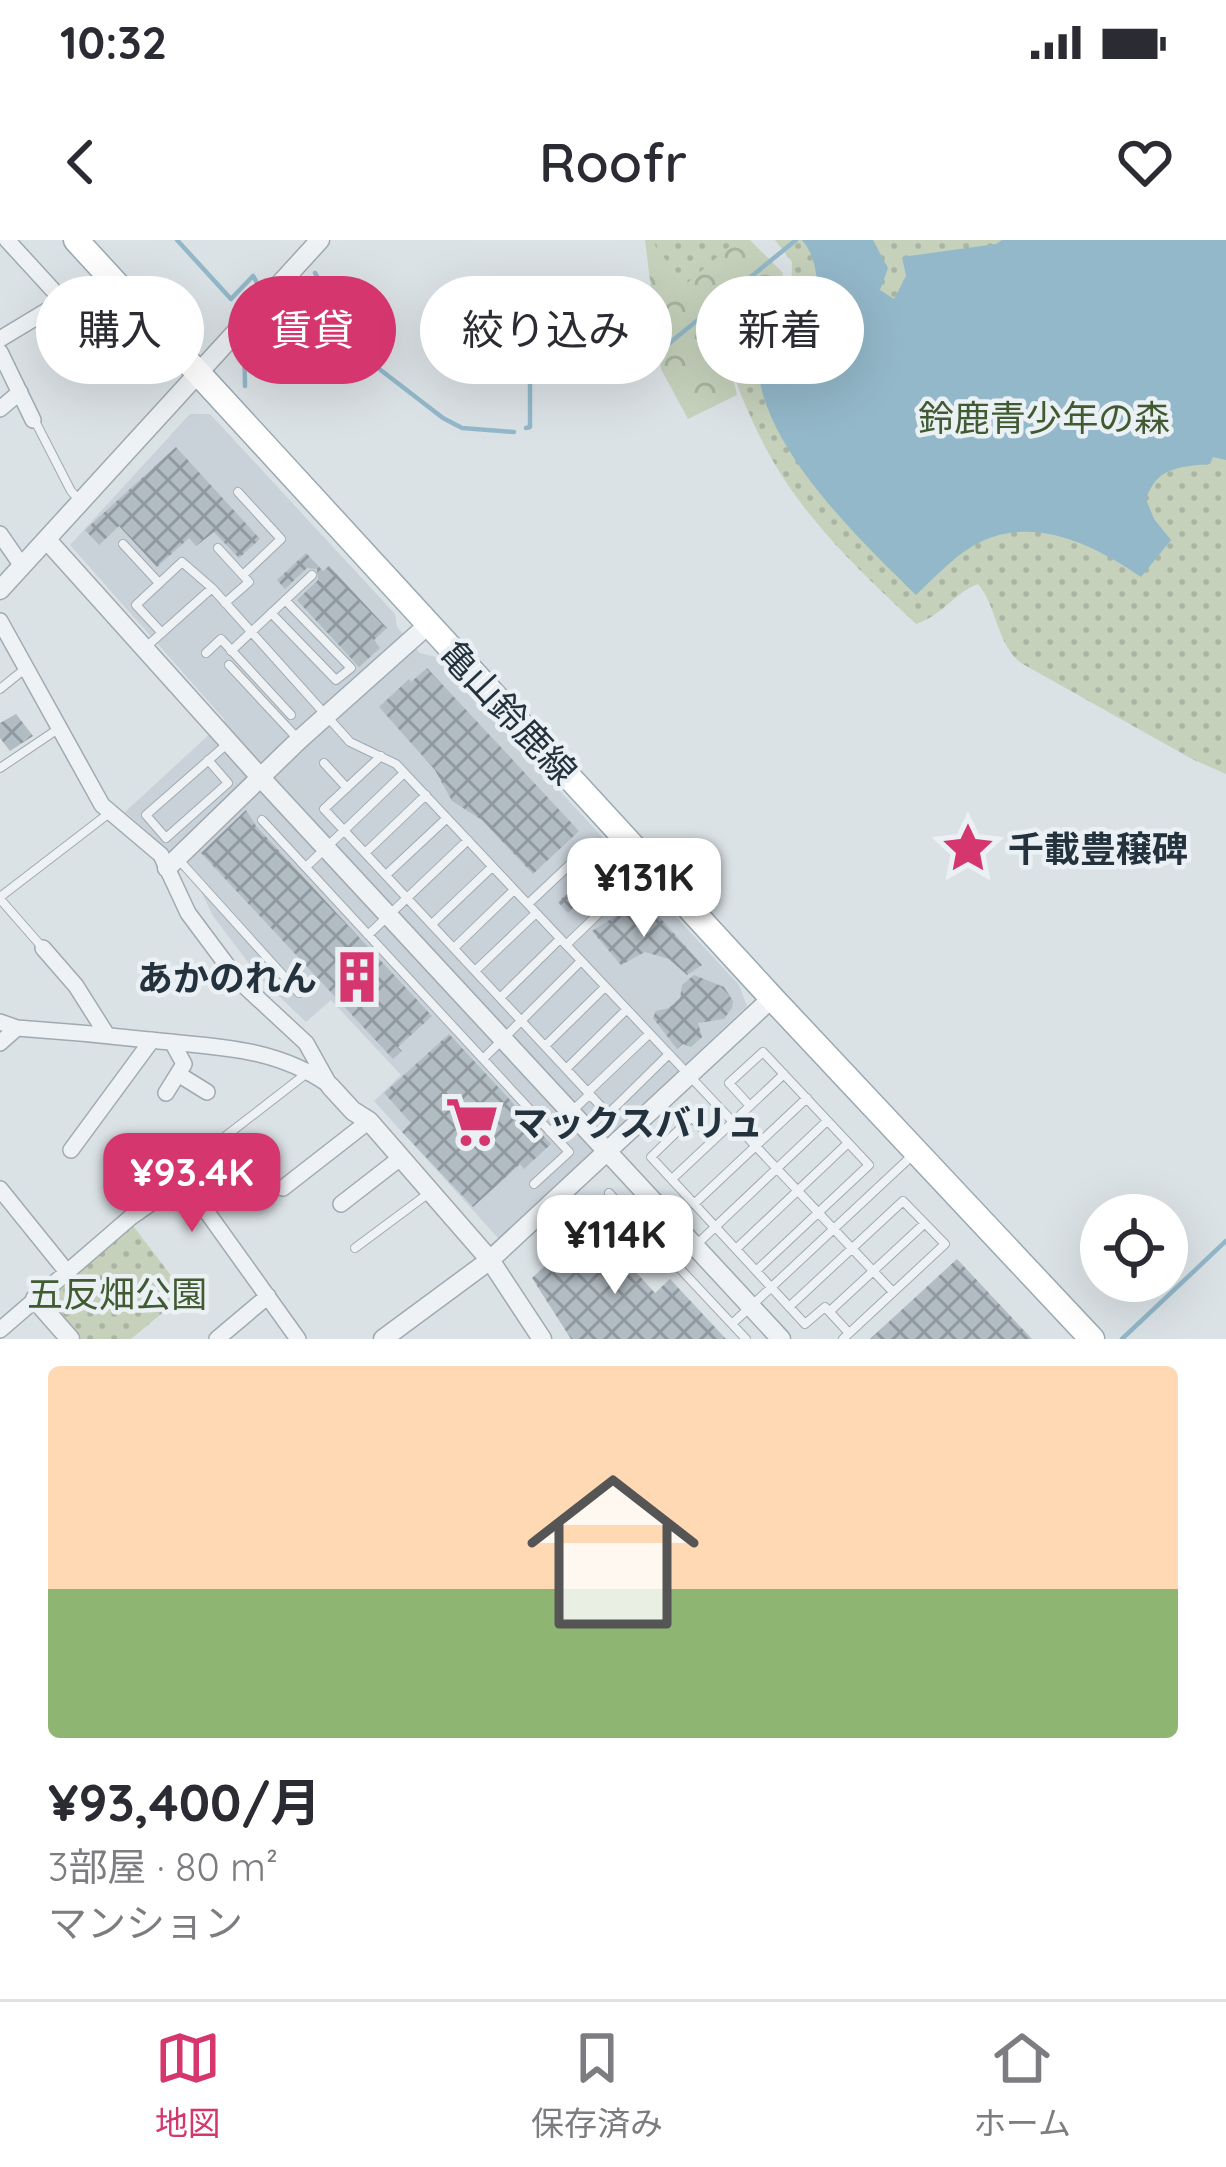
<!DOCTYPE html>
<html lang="ja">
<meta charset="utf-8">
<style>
body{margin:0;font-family:Quicksand,"Noto Sans JP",sans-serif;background:#f2f2f3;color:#2b2b33;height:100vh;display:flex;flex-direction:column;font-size:45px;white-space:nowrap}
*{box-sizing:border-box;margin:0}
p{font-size:39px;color:#7c7c81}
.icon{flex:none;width:66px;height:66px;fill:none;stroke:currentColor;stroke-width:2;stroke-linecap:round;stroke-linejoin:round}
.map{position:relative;height:1099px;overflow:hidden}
.panel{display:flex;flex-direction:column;background:#fff;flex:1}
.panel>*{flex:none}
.top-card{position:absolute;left:36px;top:36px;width:1155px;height:108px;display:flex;gap:24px}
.controls{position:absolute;left:1080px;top:954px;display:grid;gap:24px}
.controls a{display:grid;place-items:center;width:108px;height:108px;border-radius:50%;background:#fff;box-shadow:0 12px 48px #0002;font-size:60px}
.price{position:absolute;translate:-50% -102px;padding:0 27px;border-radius:24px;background:#fff;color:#222;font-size:39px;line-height:78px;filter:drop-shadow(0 3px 6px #0008)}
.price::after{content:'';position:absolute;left:50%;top:72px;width:36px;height:27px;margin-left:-18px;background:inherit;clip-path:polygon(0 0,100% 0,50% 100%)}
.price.selected{background:#d5366d;color:#fff}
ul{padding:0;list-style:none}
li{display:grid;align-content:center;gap:24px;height:636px;padding:0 48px}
li span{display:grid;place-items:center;height:372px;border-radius:12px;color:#555}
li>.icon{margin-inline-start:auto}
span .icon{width:216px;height:216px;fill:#fffc;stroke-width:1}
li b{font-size:51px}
.tag{padding:0 42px;border-radius:54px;background:#fff;box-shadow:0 12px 48px #0002;font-size:42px;line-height:108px}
.tag.selected{background:#d5366d;color:#fff}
.status{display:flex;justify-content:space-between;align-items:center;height:84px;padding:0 60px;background:#fff;direction:ltr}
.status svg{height:33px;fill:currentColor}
header{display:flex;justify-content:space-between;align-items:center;height:156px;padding:0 48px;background:#fff;font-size:54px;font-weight:600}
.menu{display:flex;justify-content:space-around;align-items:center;height:168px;border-top:3px solid #e1e1e2;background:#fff;font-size:33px;color:#7c7c81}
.menu a{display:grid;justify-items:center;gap:6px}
.menu .selected{color:#d5366d}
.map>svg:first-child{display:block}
.built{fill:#c9d1d9}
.forest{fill:url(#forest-crowns)}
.park{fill:url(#park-dots)}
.water{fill:#93b8c9}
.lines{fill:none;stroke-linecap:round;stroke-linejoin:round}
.stream{stroke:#93b8c9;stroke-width:4.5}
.building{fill:url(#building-cross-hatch)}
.service-casing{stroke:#a0aab0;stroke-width:10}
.minor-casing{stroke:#a0aab0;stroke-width:18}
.tertiary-casing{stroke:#a0aab0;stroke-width:21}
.primary-casing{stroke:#9aa9b3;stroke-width:27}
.service{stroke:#eef2f5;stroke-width:8}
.minor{stroke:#eef2f5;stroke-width:15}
.tertiary{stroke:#eef2f5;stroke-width:18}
.primary{stroke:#fff;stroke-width:24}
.labels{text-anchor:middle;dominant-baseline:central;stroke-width:9;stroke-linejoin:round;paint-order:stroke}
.park-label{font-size:36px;fill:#405a31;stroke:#eaf0f4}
.street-label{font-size:36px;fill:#24323d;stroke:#eaf0f4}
.poi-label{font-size:36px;font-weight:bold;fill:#24323d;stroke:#eaf0f4;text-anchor:start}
</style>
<div class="status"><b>10:32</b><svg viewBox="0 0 49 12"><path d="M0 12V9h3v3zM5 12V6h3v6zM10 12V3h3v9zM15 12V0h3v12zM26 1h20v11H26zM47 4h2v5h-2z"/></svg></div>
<header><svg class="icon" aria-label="back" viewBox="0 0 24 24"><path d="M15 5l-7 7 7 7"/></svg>Roofr<svg class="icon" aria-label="heart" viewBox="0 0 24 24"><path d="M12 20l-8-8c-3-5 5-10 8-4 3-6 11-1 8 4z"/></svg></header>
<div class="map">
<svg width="1226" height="1099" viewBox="0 0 1226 1099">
<defs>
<pattern id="forest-crowns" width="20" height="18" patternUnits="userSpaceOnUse" patternTransform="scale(3)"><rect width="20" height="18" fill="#c5d1bb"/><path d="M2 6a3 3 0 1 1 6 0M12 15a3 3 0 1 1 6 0" fill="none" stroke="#a9b4a2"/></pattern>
<pattern id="park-dots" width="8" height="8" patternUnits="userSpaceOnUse" patternTransform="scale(3)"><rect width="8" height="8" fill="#c5d1bb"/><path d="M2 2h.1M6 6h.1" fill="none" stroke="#a9b4a2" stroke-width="1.8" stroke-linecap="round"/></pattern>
<pattern id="building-cross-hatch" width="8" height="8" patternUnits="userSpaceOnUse" patternTransform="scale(3)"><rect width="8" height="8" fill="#b2bcc3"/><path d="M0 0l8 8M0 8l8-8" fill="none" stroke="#9199a0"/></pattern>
</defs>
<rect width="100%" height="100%" fill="#dbe2e6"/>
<path class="built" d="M190 174H210L395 374 397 387 420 413 436 417 739 745 747 766 499 999 374 861 401 835 331 760 306 782 261 739 213 676 190 629 125 572 225 480 70 305Z"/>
<path class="forest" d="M645 0H750L783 33 775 66 728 98 726 109 737 155 688 179 661 129Z"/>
<path class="park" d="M654 0H737L686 44 656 8Z
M775 0H1226V534L1192 519 1021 423C996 403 998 368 978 344 955 352 942 376 916 384 847 319 787 263 749 173 741 155 729 131 734 110 739 90 776 80 791 65L792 22Z
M131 983 185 1054 131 1099H80L46 1059Z"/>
<path class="water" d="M802 0H873L888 28 880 50 894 59 906 36 902 17 996 4 1002 0H1226V220L1213 217 1210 224C1178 227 1157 227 1146 259L1154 279 1171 300 1141 337C1096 306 1037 276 982 301 957 313 936 336 916 355 860 300 753 199 758 115 774 106 795 98 807 83 823 61 819 19 802 0Z"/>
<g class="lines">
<path class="stream" d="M177 0 231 59 253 36 256 41
M315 33 344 83 378 128 443 178 462 188 514 192
M280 59 288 66 302 50
M244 97 245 146
M244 110 288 66
M526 188 530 187V140L609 138 640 127 796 0
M1122 1099 1226 1001"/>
</g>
<path class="building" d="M176 207 260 299 239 318 214 292 196 306 189 298 157 327 119 286 99 305 85 290Z
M306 313 323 331 329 326 387 388 374 400 380 408 359 427 297 360 318 340 317 329 307 328 285 349 277 340Z
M427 428 579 591 533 634 482 580 452 561 435 530 379 467 409 439 411 442Z
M16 474 33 496 10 511 0 498V483Z
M246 570 256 586 432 776 398 807 402 811 393 819 201 613Z
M586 636 596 646 568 673 558 662Z
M624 671 655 672 702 725 687 735 669 719 645 712 621 725 592 691Z
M694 735 724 747 733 761 732 768 724 779 698 783 702 797 691 807 683 804 677 809 653 778 656 771 669 768 680 758 682 745Z
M449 794 551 904 524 929 520 924 473 967 402 892 411 883 384 853Z
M588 980 655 1053 670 1039 726 1099H571L532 1038 583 990 580 987Z
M957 1019 1032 1099H870Z"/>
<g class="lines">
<g class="service-casing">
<path id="service" d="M34 179 71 251 81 262
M238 252 281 299 243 335
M123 304 159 343
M218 308 249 342 225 363
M271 373 336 440 351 428 285 360
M162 393 136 365 182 322 212 348 350 502 396 524 893 1052
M146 407 212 348
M231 411 312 335
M206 413 221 399 291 475
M229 425 298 499
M0 449 26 428
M381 516 324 569 608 874 668 815
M208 520 228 543 166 598 146 575 227 504
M324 523 347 548
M0 528 58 489
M262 580 569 912 534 944
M365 613 426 555
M179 620 299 753
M306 627 404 533
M386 635 447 578
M0 657 108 574
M0 659 42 707
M528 664 579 616 617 656 566 705
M432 684 492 627
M368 695 468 600
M454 708 514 650
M475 731 536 673
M500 758 560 699
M545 806 605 747
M483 819 581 721
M566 829 626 770
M588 852 649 794
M750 866 729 843 763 812 869 925 756 1031
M550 892 590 854
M713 901 692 877 651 917 805 1084 825 1067 849 1093
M218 902 307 833
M672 939 784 834
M609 953 746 1099
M694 964 807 858
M355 1008 429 953
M736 1009 848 903
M676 1024 827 881
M789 1067 903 961 945 1004 843 1099
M830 1071 924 984
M732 1084 915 913"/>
</g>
<g class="minor-casing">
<path id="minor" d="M0 99 63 61 7 0
M0 112 33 180
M0 169 20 152
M0 294 22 326
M0 381 102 565 161 615 188 673 238 740 306 803 330 846
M43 708 76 746 107 795
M0 782 17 788C61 791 105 795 149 800 213 807 274 806 329 845
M0 803 17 788
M178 834 207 852
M166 853 184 824 172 802
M71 910 152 800
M283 948 369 881
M0 949 67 1032
M341 964 399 919
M0 1090 131 977 184 940 298 1099
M217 1099 268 1056"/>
</g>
<g class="tertiary-casing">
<path id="tertiary" d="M47 300 261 538 781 1099
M0 350 320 0
M167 628 299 500 429 384
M330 846 353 871 369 881 490 1020 542 1099
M35 1059 70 1099
M383 1099 490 1020 772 758"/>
</g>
<g class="primary-casing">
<path id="primary" d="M76 0 772 758 1092 1099"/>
</g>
<use href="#service" class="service"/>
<use href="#minor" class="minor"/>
<use href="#tertiary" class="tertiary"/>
<use href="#primary" class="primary"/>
</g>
<defs>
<g id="sight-bare" transform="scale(4.14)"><path d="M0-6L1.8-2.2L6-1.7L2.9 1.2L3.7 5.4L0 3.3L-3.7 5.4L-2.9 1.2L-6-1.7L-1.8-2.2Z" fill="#d5366d" stroke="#eaf0f4" stroke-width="2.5" paint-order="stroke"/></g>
<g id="building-bare" transform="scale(4.14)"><path d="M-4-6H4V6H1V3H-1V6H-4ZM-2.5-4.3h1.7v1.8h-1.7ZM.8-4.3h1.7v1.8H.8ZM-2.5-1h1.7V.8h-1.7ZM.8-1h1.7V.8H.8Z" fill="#d5366d" stroke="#eaf0f4" stroke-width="2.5" paint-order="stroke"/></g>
<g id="supermarket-bare" transform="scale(4.14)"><path d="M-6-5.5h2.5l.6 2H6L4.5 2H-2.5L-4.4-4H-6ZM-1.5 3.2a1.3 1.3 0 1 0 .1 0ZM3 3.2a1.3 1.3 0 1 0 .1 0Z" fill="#d5366d" stroke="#eaf0f4" stroke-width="2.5" paint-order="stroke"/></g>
</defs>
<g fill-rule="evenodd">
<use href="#sight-bare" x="968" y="608"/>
<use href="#building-bare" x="357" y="737"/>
<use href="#supermarket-bare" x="472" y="882"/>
</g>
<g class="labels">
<g class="park-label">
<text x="1044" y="177">鈴鹿青少年の森</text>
<text x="117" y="1053">五反畑公園</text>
</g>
<g class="street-label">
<text transform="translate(509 472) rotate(47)">亀山鈴鹿線</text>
</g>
<g class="poi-label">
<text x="1008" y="608">千載豊穣碑</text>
<text x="317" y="737" text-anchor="end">あかのれん</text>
<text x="512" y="882">マックスバリュ</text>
</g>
</g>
</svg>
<div class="controls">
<a><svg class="icon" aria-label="locate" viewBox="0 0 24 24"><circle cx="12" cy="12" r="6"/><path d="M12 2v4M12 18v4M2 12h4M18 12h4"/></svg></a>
</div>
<b class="price" style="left:644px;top:700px">¥131K</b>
<b class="price selected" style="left:192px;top:995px">¥93.4K</b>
<b class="price" style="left:615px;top:1057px">¥114K</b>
<div class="top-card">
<a class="tag">購入</a>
<a class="tag selected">賃貸</a>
<a class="tag">絞り込み</a>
<a class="tag">新着</a>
</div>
</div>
<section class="panel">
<ul>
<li><span style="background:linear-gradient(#ffd9b3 60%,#8fb573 0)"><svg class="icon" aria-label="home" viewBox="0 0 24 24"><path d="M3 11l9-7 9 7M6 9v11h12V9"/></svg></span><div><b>¥93,400/月</b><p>3部屋 · 80 m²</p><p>マンション</p></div></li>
</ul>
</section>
<nav class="menu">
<a class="selected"><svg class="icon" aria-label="map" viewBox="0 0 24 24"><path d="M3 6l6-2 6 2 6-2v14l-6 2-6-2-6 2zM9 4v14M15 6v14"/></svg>地図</a>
<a><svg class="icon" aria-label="saved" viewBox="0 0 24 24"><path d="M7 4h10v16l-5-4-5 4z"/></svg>保存済み</a>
<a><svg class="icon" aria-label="home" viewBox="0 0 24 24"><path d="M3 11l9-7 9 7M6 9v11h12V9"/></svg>ホーム</a>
</nav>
